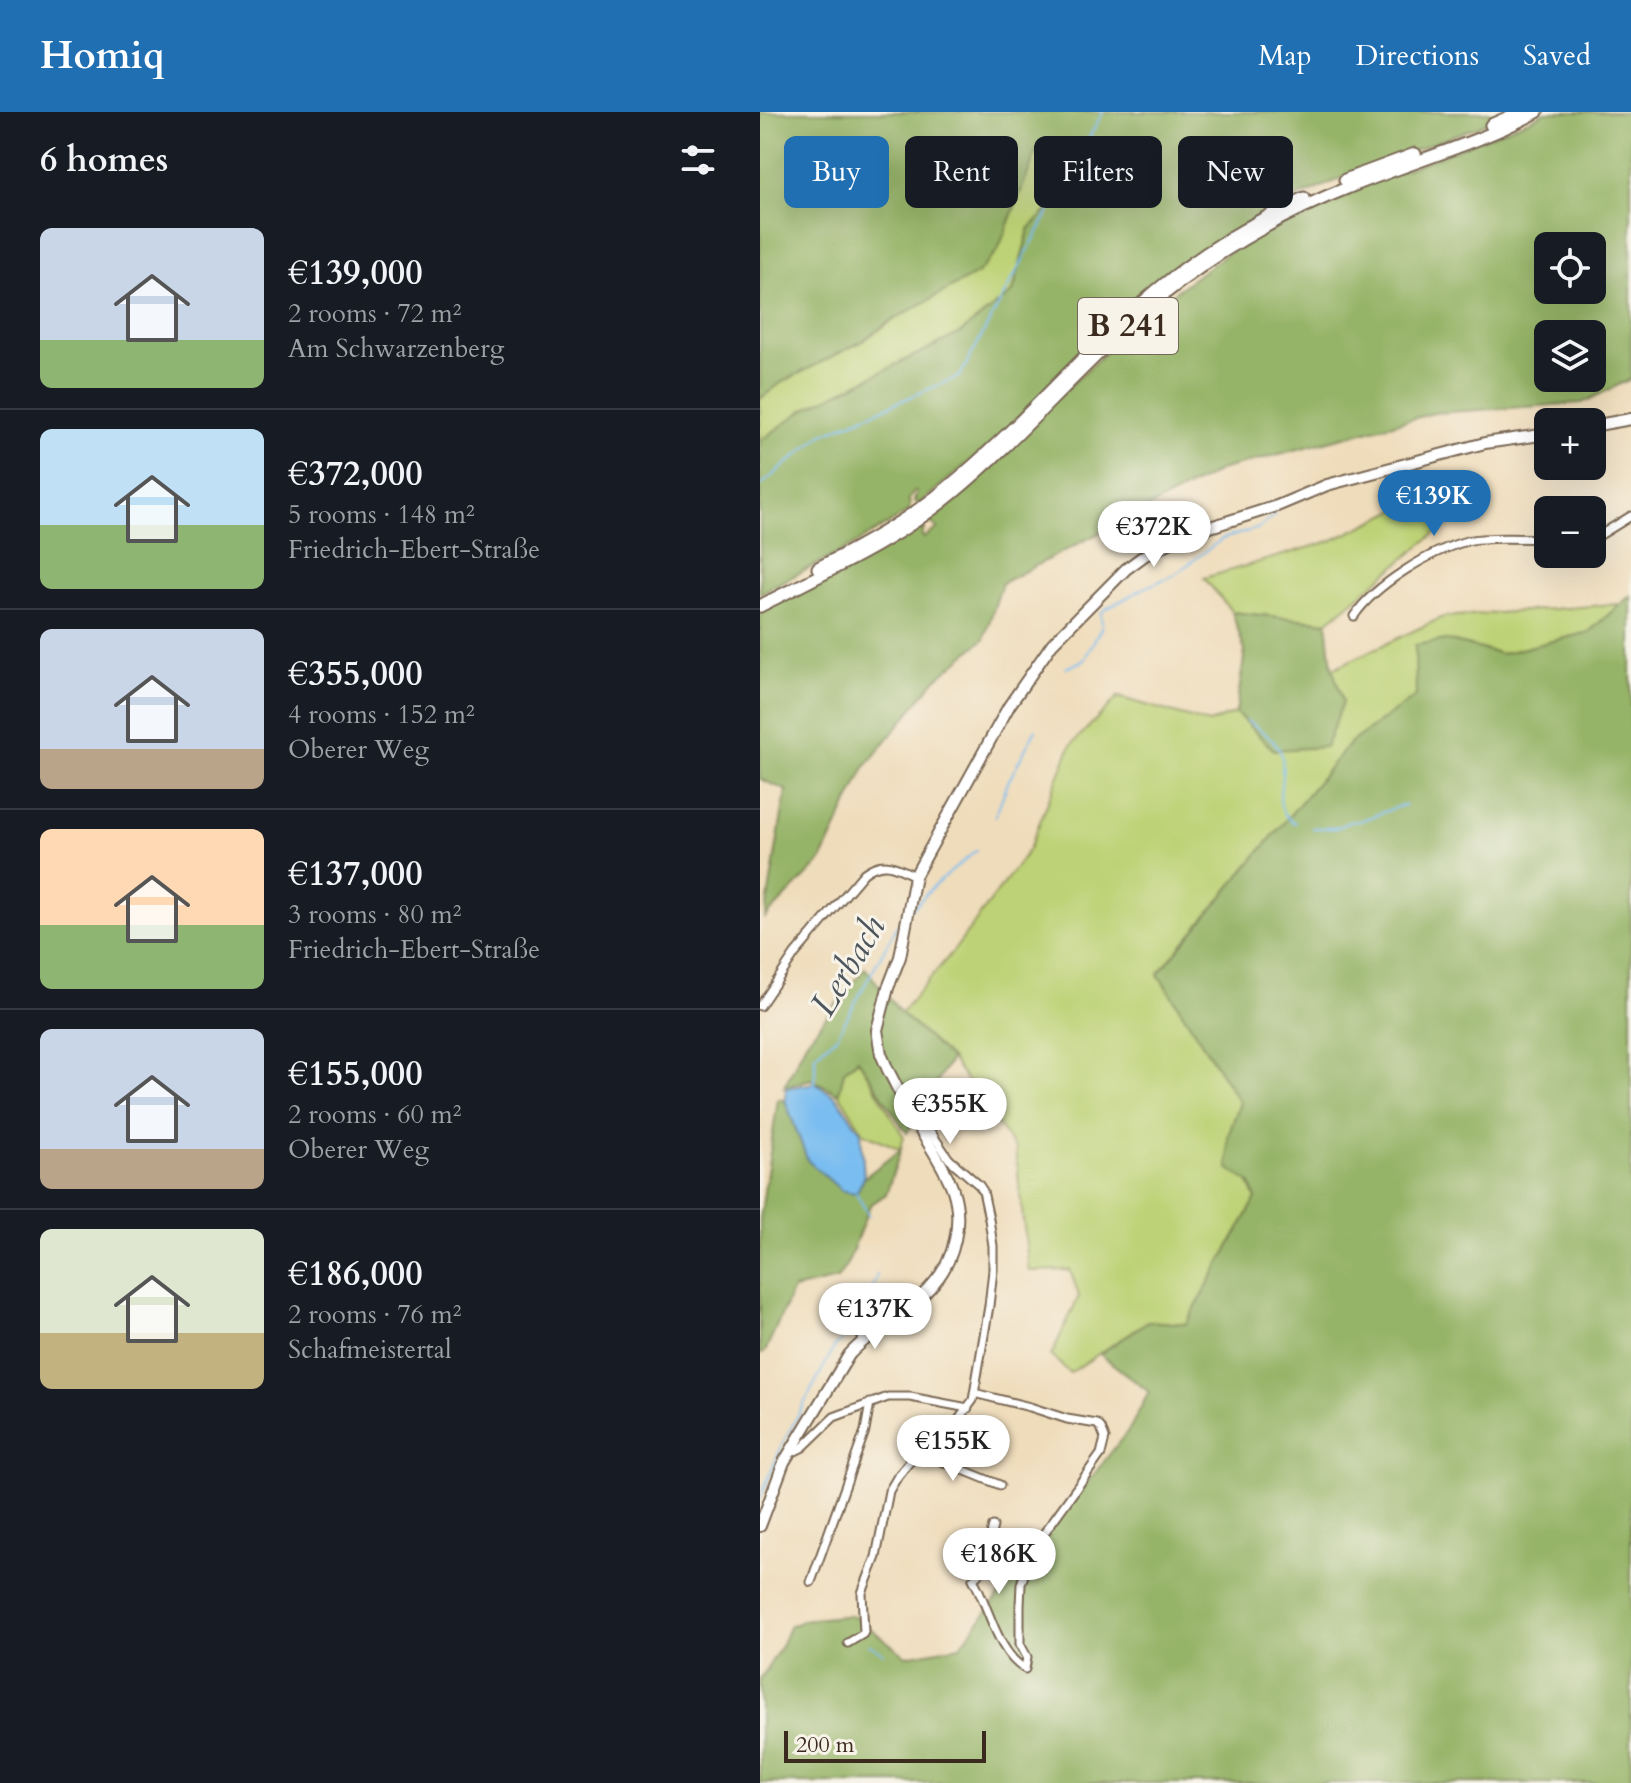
<!DOCTYPE html>
<meta charset="utf-8">
<style>
body{margin:0;font-family:Cardo,serif;background:#20242c;color:#f1f3f6;height:100vh;display:flex;flex-direction:column;font-size:30px;white-space:nowrap}
*{box-sizing:border-box;margin:0}
p{font-size:26px;color:#9ea1a6}
.icon{flex:none;width:44px;height:44px;fill:none;stroke:currentColor;stroke-width:2;stroke-linecap:round;stroke-linejoin:round}
.map{position:relative;flex:1;overflow:hidden}
.drawer{display:flex;flex-direction:column;background:#171b24;width:760px}
.drawer>*{flex:none}
.top-card{position:absolute;left:24px;top:24px;width:726px;height:72px;display:flex;gap:16px}
.tools{position:absolute;left:774px;top:120px;display:grid;gap:16px}
.tools a{display:grid;place-items:center;width:72px;height:72px;border-radius:12px;background:#171b24;box-shadow:0 8px 32px #0002;font-size:40px}
.scale{position:absolute;left:24px;bottom:20px;width:202px;box-sizing:border-box;padding-left:8px;border:4px solid #3b2a1e;border-top:0;font-size:22px;line-height:28px;white-space:nowrap;color:#3b2a1e;-webkit-text-stroke:6px #f7f3e8;paint-order:stroke}
.price{position:absolute;translate:-50% -68px;padding:0 18px;border-radius:28px;background:#fff;color:#222;font-size:26px;line-height:52px;filter:drop-shadow(0 2px 4px #0008)}
.price::after{content:'';position:absolute;left:50%;top:48px;width:24px;height:18px;margin-left:-12px;background:inherit;clip-path:polygon(0 0,100% 0,50% 100%)}
.price.selected{background:#1f6fb2;color:#fff}
ul{padding:0;list-style:none}
li{display:flex;align-items:center;gap:24px;height:200px;padding:0 40px}
li+li{border-top:2px solid #363941}
li span{display:grid;place-items:center;flex:none;width:224px;height:160px;border-radius:12px;color:#555}
li>.icon{margin-inline-start:auto}
span .icon{width:96px;height:96px;fill:#fffc;stroke-width:1}
li b{font-size:34px}
h2{display:flex;justify-content:space-between;align-items:center;height:96px;padding:0 40px;font-size:34px}
.chip{padding:0 28px;border-radius:12px;background:#171b24;box-shadow:0 8px 32px #0002;font-size:28px;line-height:72px}
.chip.selected{background:#1f6fb2;color:#fff}
header{display:flex;align-items:center;gap:48px;box-sizing:border-box;height:112px;padding:0 40px;background:#1f6fb2;color:#fff}
header strong{font-size:38px}
nav{display:flex;gap:44px;margin-inline-start:auto;font-size:28px}
main{display:flex;flex:1;min-height:0}
.map>svg:first-child{display:block}
.green{fill:#bdd276;stroke:#7c7e4a;stroke-width:2}
.forest{fill:#96b467;stroke:#686f42;stroke-width:2;fill-rule:evenodd}
.water{fill:#7abdf0;stroke:#5a7487;stroke-width:2}
.lines{fill:none;stroke-linecap:round;stroke-linejoin:round}
.stream{stroke:#7abdf0;stroke-width:2}
.street-casing{stroke:#7a6855;stroke-width:11}
.secondary-casing{stroke:#7a6855;stroke-width:14}
.primary-casing{stroke:#7a6855;stroke-width:15}
.street{stroke:#fff;stroke-width:7}
.secondary{stroke:#fff;stroke-width:10}
.primary{stroke:#fff;stroke-width:11}
.labels{text-anchor:middle;dominant-baseline:central;stroke-width:6;stroke-linejoin:round;paint-order:stroke}
.shield{fill:#f7f3e8;stroke:#73665b;stroke-width:2}
.shield-label{font-size:32px;font-weight:bold;fill:#3b2a1e}
.water-label{font-size:36px;font-style:italic;fill:#4e565d;stroke:#f7f3e8}
</style>
<header>
<strong>Homiq</strong>
<nav><a>Map</a><a>Directions</a><a>Saved</a></nav>
</header>
<main>
<section class="drawer">
<h2>6 homes<svg class="icon" aria-label="filters" viewBox="0 0 24 24"><path d="M4 7h16M4 17h16"/><circle cx="9" cy="7" r="2"/><circle cx="15" cy="17" r="2"/></svg></h2>
<ul>
<li><span style="background:linear-gradient(#c9d6e8 70%,#8fb573 0)"><svg class="icon" aria-label="home" viewBox="0 0 24 24"><path d="M3 11l9-7 9 7M6 9v11h12V9"/></svg></span><div><b>€139,000</b><p>2 rooms · 72 m²</p><p>Am Schwarzenberg</p></div></li>
<li><span style="background:linear-gradient(#bfe0f5 60%,#8fb573 0)"><svg class="icon" aria-label="home" viewBox="0 0 24 24"><path d="M3 11l9-7 9 7M6 9v11h12V9"/></svg></span><div><b>€372,000</b><p>5 rooms · 148 m²</p><p>Friedrich-Ebert-Straße</p></div></li>
<li><span style="background:linear-gradient(#c9d6e8 75%,#b9a48a 0)"><svg class="icon" aria-label="home" viewBox="0 0 24 24"><path d="M3 11l9-7 9 7M6 9v11h12V9"/></svg></span><div><b>€355,000</b><p>4 rooms · 152 m²</p><p>Oberer Weg</p></div></li>
<li><span style="background:linear-gradient(#ffd9b3 60%,#8fb573 0)"><svg class="icon" aria-label="home" viewBox="0 0 24 24"><path d="M3 11l9-7 9 7M6 9v11h12V9"/></svg></span><div><b>€137,000</b><p>3 rooms · 80 m²</p><p>Friedrich-Ebert-Straße</p></div></li>
<li><span style="background:linear-gradient(#c9d6e8 75%,#b9a48a 0)"><svg class="icon" aria-label="home" viewBox="0 0 24 24"><path d="M3 11l9-7 9 7M6 9v11h12V9"/></svg></span><div><b>€155,000</b><p>2 rooms · 60 m²</p><p>Oberer Weg</p></div></li>
<li><span style="background:linear-gradient(#dfe7d0 65%,#c2b280 0)"><svg class="icon" aria-label="home" viewBox="0 0 24 24"><path d="M3 11l9-7 9 7M6 9v11h12V9"/></svg></span><div><b>€186,000</b><p>2 rooms · 76 m²</p><p>Schafmeistertal</p></div></li>
</ul>
</section>
<div class="map">
<svg width="871" height="1671" viewBox="0 0 871 1671">
<rect width="100%" height="100%" fill="#f7f3e8"/>
<filter id="ink" filterUnits="userSpaceOnUse"><feTurbulence type="fractalNoise" baseFrequency=".0125" numOctaves="2"/><feDisplacementMap in="SourceGraphic" scale="16" xChannelSelector="R" yChannelSelector="G"/><feConvolveMatrix kernelMatrix="1 2 1 2 8 2 1 2 1" color-interpolation-filters="sRGB"/></filter>
<filter id="wash" filterUnits="userSpaceOnUse"><feTurbulence type="fractalNoise" baseFrequency=".006" numOctaves="4" result="noise"/><feDisplacementMap in="SourceGraphic" scale="32" xChannelSelector="R" yChannelSelector="G"/><feGaussianBlur stdDeviation="1.8" result="paint"/><feColorMatrix in="noise" values="0 0 0 0 0 0 0 0 0 0 0 0 0 0 0 0 0 1.4 0 .05"/><feComposite in="paint" operator="in"/></filter>
<g filter="url(#wash)">
<rect width="100%" height="100%" fill="#efdcba"/>
<path class="green" d="M278 35 310 43 309 77 269 117 253 180 199 222 45 297 0 329V287L22 270 101 230 238 138Z
M672 381 694 406 567 510 472 500 444 466 571 429Z
M860 492 829 520 741 542 686 528 656 584 590 631 398 862 480 991 468 1024 496 1087 426 1212 388 1209 310 1261 291 1244 319 1184 310 1158 269 1159 255 1037 191 947 141 901 195 837 269 737 311 633 358 585 449 611 476 601 514 638 572 557 683 505Z
M99 948 144 1025 140 1037 104 1021 79 982 84 959Z"/>
<path class="forest" d="M0 0H751L714 16 588 63 510 98 382 186 348 216 236 328 159 392 154 389 157 381 155 379 149 387 150 395 148 400 85 438 0 481V329L45 297 199 222 253 180 269 117 309 77 310 43 278 35 238 138 218 161 129 210 101 230 22 270 0 287Z
M785 0H871V267L822 291 674 301 463 357 242 471 224 527 175 568 105 655 61 749 5 806 26 678 0 667V498L156 414 163 415 164 418 162 424 164 426 178 416 171 411 170 404 392 197 463 144 545 98 771 7ZM788 134H832V178H788ZM788 222H832V266H788Z
M871 483V1671H0V1568L21 1534 30 1513 36 1512 42 1508 93 1503 146 1544 200 1534 370 1316 389 1280 340 1242 388 1209 426 1212 496 1087 491 1072 468 1056V1024L480 991 398 862 590 631 656 584 655 533 686 528 741 542 829 520Z
M472 500 567 510 572 555 583 589 566 635 514 638 476 601 485 539Z
M105 856 141 901 191 947 147 1021 98 947 84 959 79 982 51 967 24 975 46 930Z
M18 987 25 988 48 1049 96 1081 104 1066 141 1037 126 1082 110 1093 88 1150 77 1167 33 1177 5 1240 0 1242V1107Z"/>
<path class="water" d="M55 971 76 985 101 1020 104 1066 96 1081 82 1079 48 1049 25 988 26 976Z"/>
<g class="lines">
<path class="stream" d="M0 374 63 322 200 264 343 0
M306 556 324 548 342 514 341 501 346 497 384 476 414 463 462 427 499 416 515 402
M487 609C500 618 520 629 522 646 526 667 509 699 535 711
M235 705 248 670 276 617
M552 716H576L589 710 600 709 637 695 646 693
M153 796 175 773 217 738
M55 973V943L77 924 138 812 143 807
M96 1081 109 1104
M105 1195 117 1163
M0 1386 23 1331 75 1234 92 1218
M108 1532 123 1541"/>
</g>
</g>
<g filter="url(#ink)">
<g class="lines">
<g class="street-casing">
<path id="street" d="M832 428 871 404
M594 504C615 473 670 439 707 429 726 424 767 427 788 427
M0 894 35 842 104 761C124 746 136 755 155 764
M218 1282 270 1295 307 1307 337 1312 341 1316 345 1326 341 1342 282 1424 265 1460 261 1472 260 1494V1532L267 1545 265 1557C237 1541 229 1494 213 1467 234 1451 227 1435 233 1414
M159 1340 240 1373
M29 1342 43 1335 74 1305 128 1285H150L208 1296
M51 1470 105 1319 110 1291
M88 1531 103 1522 104 1520 102 1481 116 1445 129 1379 138 1364 152 1347 166 1333 197 1310 213 1288 229 1194 233 1158V1134L229 1107 223 1079 219 1073 189 1047 162 1007H153"/>
</g>
<g class="secondary-casing">
<path id="secondary" d="M832 314 871 307
M0 1414 24 1350 89 1243C114 1215 150 1200 174 1171 195 1147 203 1109 193 1078 184 1053 167 1030 154 1008 145 992 137 975 128 958L121 942 117 918 128 876 140 845 155 764 249 594 292 532 366 457 385 443 428 422 517 394 567 373 582 369 725 331 788 322"/>
</g>
<g class="primary-casing">
<path id="primary" d="M731 13 760 0
M585 68 655 42
M381 192C430 148 485 114 544 86
M58 456C103 433 148 408 187 376 252 323 307 259 368 203
M0 494C66 460 136 429 193 381 280 309 349 217 443 153 489 121 539 95 592 74 654 49 719 31 777 0"/>
</g>
<use href="#street" class="street"/>
<use href="#secondary" class="secondary"/>
<use href="#primary" class="primary"/>
</g>
</g>
<g class="labels">
<rect class="shield" x="318" y="186" width="100" height="56" rx="6"/>
<g class="shield-label">
<text x="368" y="214">B 241</text>
</g>
<g class="water-label">
<text transform="translate(88 854) rotate(-59)">Lerbach</text>
</g>
</g>
</svg>
<div class="tools">
<a><svg class="icon" aria-label="locate" viewBox="0 0 24 24"><circle cx="12" cy="12" r="6"/><path d="M12 2v4M12 18v4M2 12h4M18 12h4"/></svg></a>
<a><svg class="icon" aria-label="layers" viewBox="0 0 24 24"><path d="M12 4l9 5-9 5-9-5zM3 14l9 5 9-5"/></svg></a>
<a>+</a>
<a>−</a>
</div>
<div class="scale">200 m</div>
<b class="price selected" style="left:674px;top:426px">€139K</b>
<b class="price" style="left:394px;top:457px">€372K</b>
<b class="price" style="left:190px;top:1034px">€355K</b>
<b class="price" style="left:115px;top:1239px">€137K</b>
<b class="price" style="left:193px;top:1371px">€155K</b>
<b class="price" style="left:239px;top:1484px">€186K</b>
<div class="top-card">
<a class="chip selected">Buy</a>
<a class="chip">Rent</a>
<a class="chip">Filters</a>
<a class="chip">New</a>
</div>
</div>
</main>
